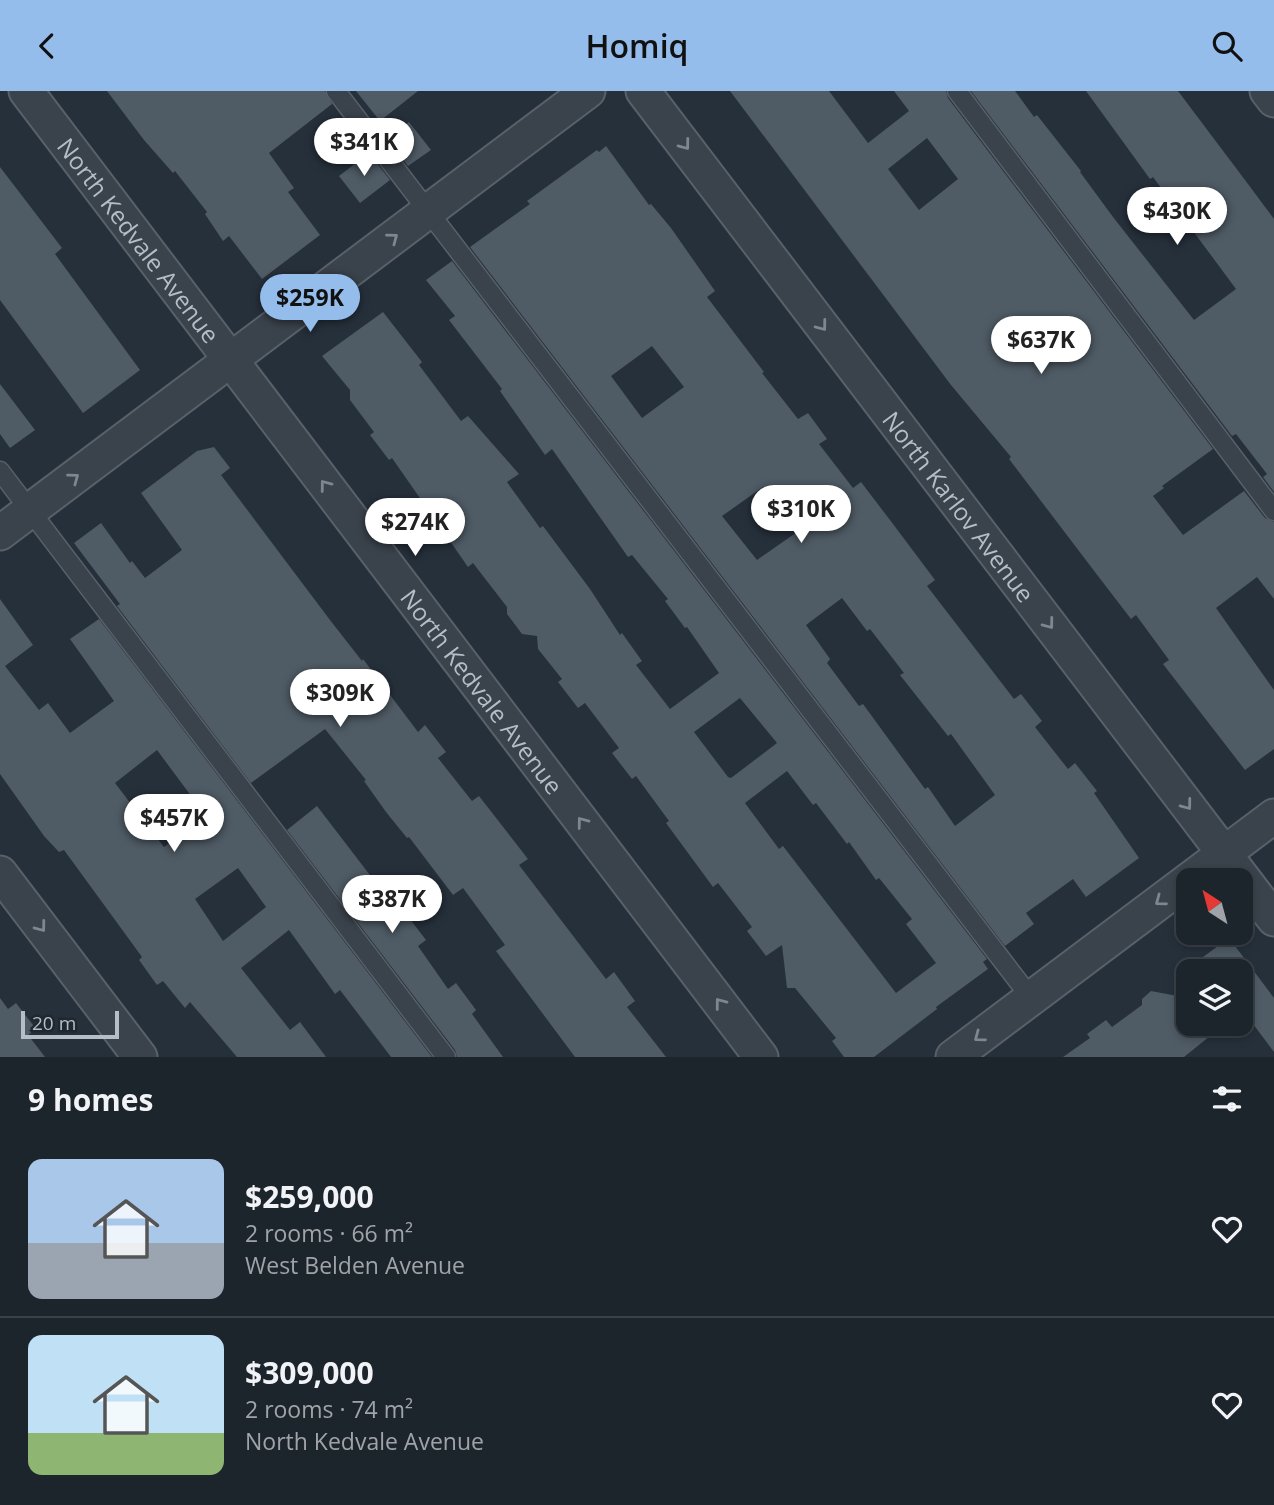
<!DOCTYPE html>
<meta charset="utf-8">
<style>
body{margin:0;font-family:"Open Sans",sans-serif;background:#293038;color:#f1f3f6;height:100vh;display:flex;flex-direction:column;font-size:26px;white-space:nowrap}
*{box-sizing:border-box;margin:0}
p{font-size:23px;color:#a0a4a9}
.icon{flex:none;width:38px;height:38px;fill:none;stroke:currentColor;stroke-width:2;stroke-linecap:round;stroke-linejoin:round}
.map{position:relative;height:966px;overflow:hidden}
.drawer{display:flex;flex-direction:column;background:#1c242c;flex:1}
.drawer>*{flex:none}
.needle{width:46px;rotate:324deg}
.controls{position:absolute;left:1176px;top:777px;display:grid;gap:14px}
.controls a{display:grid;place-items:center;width:77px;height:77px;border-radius:14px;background:#1c242c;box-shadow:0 4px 10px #0003,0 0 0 2px #3a4148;font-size:35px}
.scale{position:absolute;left:21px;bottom:18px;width:98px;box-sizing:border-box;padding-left:7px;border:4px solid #b5bdc6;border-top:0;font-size:19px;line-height:24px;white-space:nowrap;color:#b5bdc6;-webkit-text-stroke:5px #1f2730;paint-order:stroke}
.price{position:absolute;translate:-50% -60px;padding:0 16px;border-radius:24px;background:#fff;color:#222;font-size:23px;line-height:46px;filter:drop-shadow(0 2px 4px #0008)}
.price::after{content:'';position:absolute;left:50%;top:42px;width:21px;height:16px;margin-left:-10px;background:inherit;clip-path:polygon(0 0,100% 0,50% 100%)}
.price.active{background:#94bdec;color:#111}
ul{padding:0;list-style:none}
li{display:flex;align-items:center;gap:21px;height:175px;padding:0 28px}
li+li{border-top:2px solid #3a4148}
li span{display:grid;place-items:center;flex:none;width:196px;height:140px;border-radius:14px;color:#555}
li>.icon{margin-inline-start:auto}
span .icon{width:84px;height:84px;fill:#fffc;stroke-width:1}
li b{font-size:30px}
h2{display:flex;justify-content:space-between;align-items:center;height:84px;padding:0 28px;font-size:30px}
header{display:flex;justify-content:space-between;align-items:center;height:91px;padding:0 28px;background:#94bdec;color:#111;font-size:32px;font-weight:600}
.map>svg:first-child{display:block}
.building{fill:#4f5b65;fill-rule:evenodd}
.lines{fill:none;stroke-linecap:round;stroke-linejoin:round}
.service-casing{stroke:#586069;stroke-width:21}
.minor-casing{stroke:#586069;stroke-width:37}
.service{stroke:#3a424b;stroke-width:18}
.minor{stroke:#3a424b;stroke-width:33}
.oneway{stroke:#7e868f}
.labels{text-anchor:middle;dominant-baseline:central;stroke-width:5;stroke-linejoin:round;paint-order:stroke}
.street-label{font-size:24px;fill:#b5bdc6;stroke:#1f2730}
</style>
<header><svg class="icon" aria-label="back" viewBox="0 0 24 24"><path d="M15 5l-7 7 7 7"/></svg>Homiq<svg class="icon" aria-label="search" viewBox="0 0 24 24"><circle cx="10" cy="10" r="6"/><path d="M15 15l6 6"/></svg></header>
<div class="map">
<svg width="1274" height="966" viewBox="0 0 1274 966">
<rect width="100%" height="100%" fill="#26303b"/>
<path class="building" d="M107 0H325L332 13 269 62 294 97 288 101 320 144 262 188 229 145 223 150 205 123 207 121 175 80 173 82 144 49Z
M356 0H418L380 30Z
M730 0H829L868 52 909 20 894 0H946L948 7 1213 358 1162 395 1164 397 1153 405 1183 444 1244 400 1265 427 1274 431V508L1257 486 1216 517 1274 599V658L1245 679 1163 573 1169 569 1136 524 1131 528 1098 485 1009 368 1011 366 951 294ZM927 47 958 88 919 119 888 78Z
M971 0H1015L1034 26 1037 24 1081 80 1080 81 1113 126 1194 229 1236 198 1153 86 1150 88 1086 0H1178L1245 89 1274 128V401L1263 386 1267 383 1236 343 1232 345Z
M409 31 431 59 408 75 387 48Z
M606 55 649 114 651 113 671 137 715 200 707 206 764 281 762 282 798 328 808 322 827 348 819 353 853 397 861 391 890 429 935 489 927 495 1014 608 1021 603 1042 630 1035 636 1068 678 1075 672 1097 700 1094 702 1139 767 1086 806 1073 788 1026 822 1034 833 1005 855 470 156 530 113 527 110 597 59 599 61ZM652 255 684 296 642 327 611 285ZM763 396 797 441 757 469 722 425ZM842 507 867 540 870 538 904 582 900 584 948 645 951 643 995 704 955 735 928 696 925 698 863 613 859 615 827 572 830 568 806 534Z
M369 62 390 89 360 112 339 85Z
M0 76 62 157 55 163 140 279 83 322 0 209Z
M452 170 987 868 983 871 988 878 936 916 937 918 874 966H844L832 950 836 947 795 897H787L782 854 766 865 747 840 752 836 718 792 713 796 666 732 669 730 636 685 632 688 612 662 619 657 585 612 578 617 558 591 562 588 538 558 537 545 522 543 507 523V516L473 472 468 476 392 367 389 369 370 344 374 341 350 309V299L322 265 383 221 422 271 419 274 461 330 468 325 519 383 507 391 540 437 543 435 590 498 620 544 622 542 642 570 636 574 670 618 719 582 687 536 685 537 665 510 668 508 632 464 628 466 552 358 545 364 500 300 502 298 449 229 455 225 426 189ZM740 607 777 652 731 687 728 686 694 641ZM787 680 813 714 816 712 847 753 849 751 876 789 879 787 912 828 906 833 936 872 896 902 783 755 779 758 745 712Z
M0 293 35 339 10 357 0 343Z
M214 356 230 377 221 384 330 529 362 570 363 568 418 641 425 634 446 661 438 667 472 710 479 705 528 768 519 774 606 888 614 881 635 910 627 916 666 966H575L496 860 505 854 463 797 453 804 409 746 407 747 386 721 364 690 366 689 325 638 251 692 117 515 120 513 74 452 101 432 130 472 132 470 145 487 182 459 141 402 197 360Z
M0 508 33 554 5 575 39 619 48 612 70 642 114 610 70 548 99 528 432 966H391L340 899 335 903 289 839 241 877 290 939 300 931 326 966H237L190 911 185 917 163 890 157 894 139 869 142 866 64 759 59 761 44 745 0 683ZM157 659 206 725 164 756 115 692ZM238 777 266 816 223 850 195 808Z
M317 715 399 822 403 819 426 849 418 855 448 898 456 892 476 919 472 923 503 966H457L455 959 287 739Z
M1229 847 1274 907V961L1241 917V880H1184Z
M1151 900 1188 907V933H1225L1184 966H1063L1090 947 1087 943 1106 929 1112 936 1142 914V908Z
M0 907 8 918 16 912 36 938 28 944 45 966H0Z"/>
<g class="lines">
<g class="service-casing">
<path id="service" d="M336 0 1031 907
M957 0 1274 420
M0 380 446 966"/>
</g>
<g class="minor-casing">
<g id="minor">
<path id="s1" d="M26 0 761 966"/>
<path id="s2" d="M643 0 1274 828"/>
<path d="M1267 0 1274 9"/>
<path d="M0 442 588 0"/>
<path d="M0 782 140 966"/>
<path d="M953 966 1274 725"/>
</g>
</g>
<use href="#service" class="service"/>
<use href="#minor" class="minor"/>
</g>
<defs><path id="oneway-chevron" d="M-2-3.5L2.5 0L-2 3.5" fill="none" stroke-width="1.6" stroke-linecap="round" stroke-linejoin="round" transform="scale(1.75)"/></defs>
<g class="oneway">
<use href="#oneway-chevron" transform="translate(685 54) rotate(53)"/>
<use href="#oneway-chevron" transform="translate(393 147) rotate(-37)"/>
<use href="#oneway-chevron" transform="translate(822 235) rotate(53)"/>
<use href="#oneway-chevron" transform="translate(74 387) rotate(-37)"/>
<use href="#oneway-chevron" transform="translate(325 394) rotate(-127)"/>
<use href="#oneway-chevron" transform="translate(1049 533) rotate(53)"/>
<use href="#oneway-chevron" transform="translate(1187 714) rotate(53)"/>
<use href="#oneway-chevron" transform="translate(582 731) rotate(-127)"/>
<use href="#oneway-chevron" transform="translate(1160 810) rotate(143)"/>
<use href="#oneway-chevron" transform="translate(41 836) rotate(53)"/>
<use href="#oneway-chevron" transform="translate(720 912) rotate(-127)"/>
<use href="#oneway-chevron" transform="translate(979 946) rotate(143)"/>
</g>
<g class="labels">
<g class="street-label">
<text stroke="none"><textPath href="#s1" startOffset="187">North Kedvale Avenue</textPath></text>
<text stroke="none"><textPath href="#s2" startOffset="522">North Karlov Avenue</textPath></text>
<text stroke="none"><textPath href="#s1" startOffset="754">North Kedvale Avenue</textPath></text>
</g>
</g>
</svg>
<div class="controls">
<a><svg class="needle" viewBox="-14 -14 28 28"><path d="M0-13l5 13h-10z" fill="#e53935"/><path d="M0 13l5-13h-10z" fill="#a0a4a9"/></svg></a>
<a><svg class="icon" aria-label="layers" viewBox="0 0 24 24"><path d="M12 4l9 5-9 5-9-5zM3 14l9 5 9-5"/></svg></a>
</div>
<div class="scale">20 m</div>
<b class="price" style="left:364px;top:87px">$341K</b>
<b class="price" style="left:1177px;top:156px">$430K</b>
<b class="price active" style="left:310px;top:243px">$259K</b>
<b class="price" style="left:1041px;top:285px">$637K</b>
<b class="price" style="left:801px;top:454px">$310K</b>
<b class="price" style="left:415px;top:467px">$274K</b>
<b class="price" style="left:340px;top:638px">$309K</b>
<b class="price" style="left:174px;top:763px">$457K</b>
<b class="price" style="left:392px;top:844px">$387K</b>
</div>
<section class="drawer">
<h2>9 homes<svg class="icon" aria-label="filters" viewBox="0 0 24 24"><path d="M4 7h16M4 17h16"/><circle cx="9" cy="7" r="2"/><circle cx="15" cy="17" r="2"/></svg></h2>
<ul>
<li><span style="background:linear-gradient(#a9c7e8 60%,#9aa5b1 0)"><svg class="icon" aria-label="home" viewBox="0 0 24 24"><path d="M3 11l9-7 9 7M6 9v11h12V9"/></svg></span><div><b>$259,000</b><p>2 rooms · 66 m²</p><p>West Belden Avenue</p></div><svg class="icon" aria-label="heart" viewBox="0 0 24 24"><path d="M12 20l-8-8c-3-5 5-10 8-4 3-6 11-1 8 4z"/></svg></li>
<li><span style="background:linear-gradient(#bfe0f5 70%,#8fb573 0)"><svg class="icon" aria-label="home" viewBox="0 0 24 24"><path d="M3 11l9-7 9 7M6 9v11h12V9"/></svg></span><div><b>$309,000</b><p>2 rooms · 74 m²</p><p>North Kedvale Avenue</p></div><svg class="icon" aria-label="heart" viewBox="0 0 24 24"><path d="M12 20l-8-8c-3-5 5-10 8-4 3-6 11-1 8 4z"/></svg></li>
</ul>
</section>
